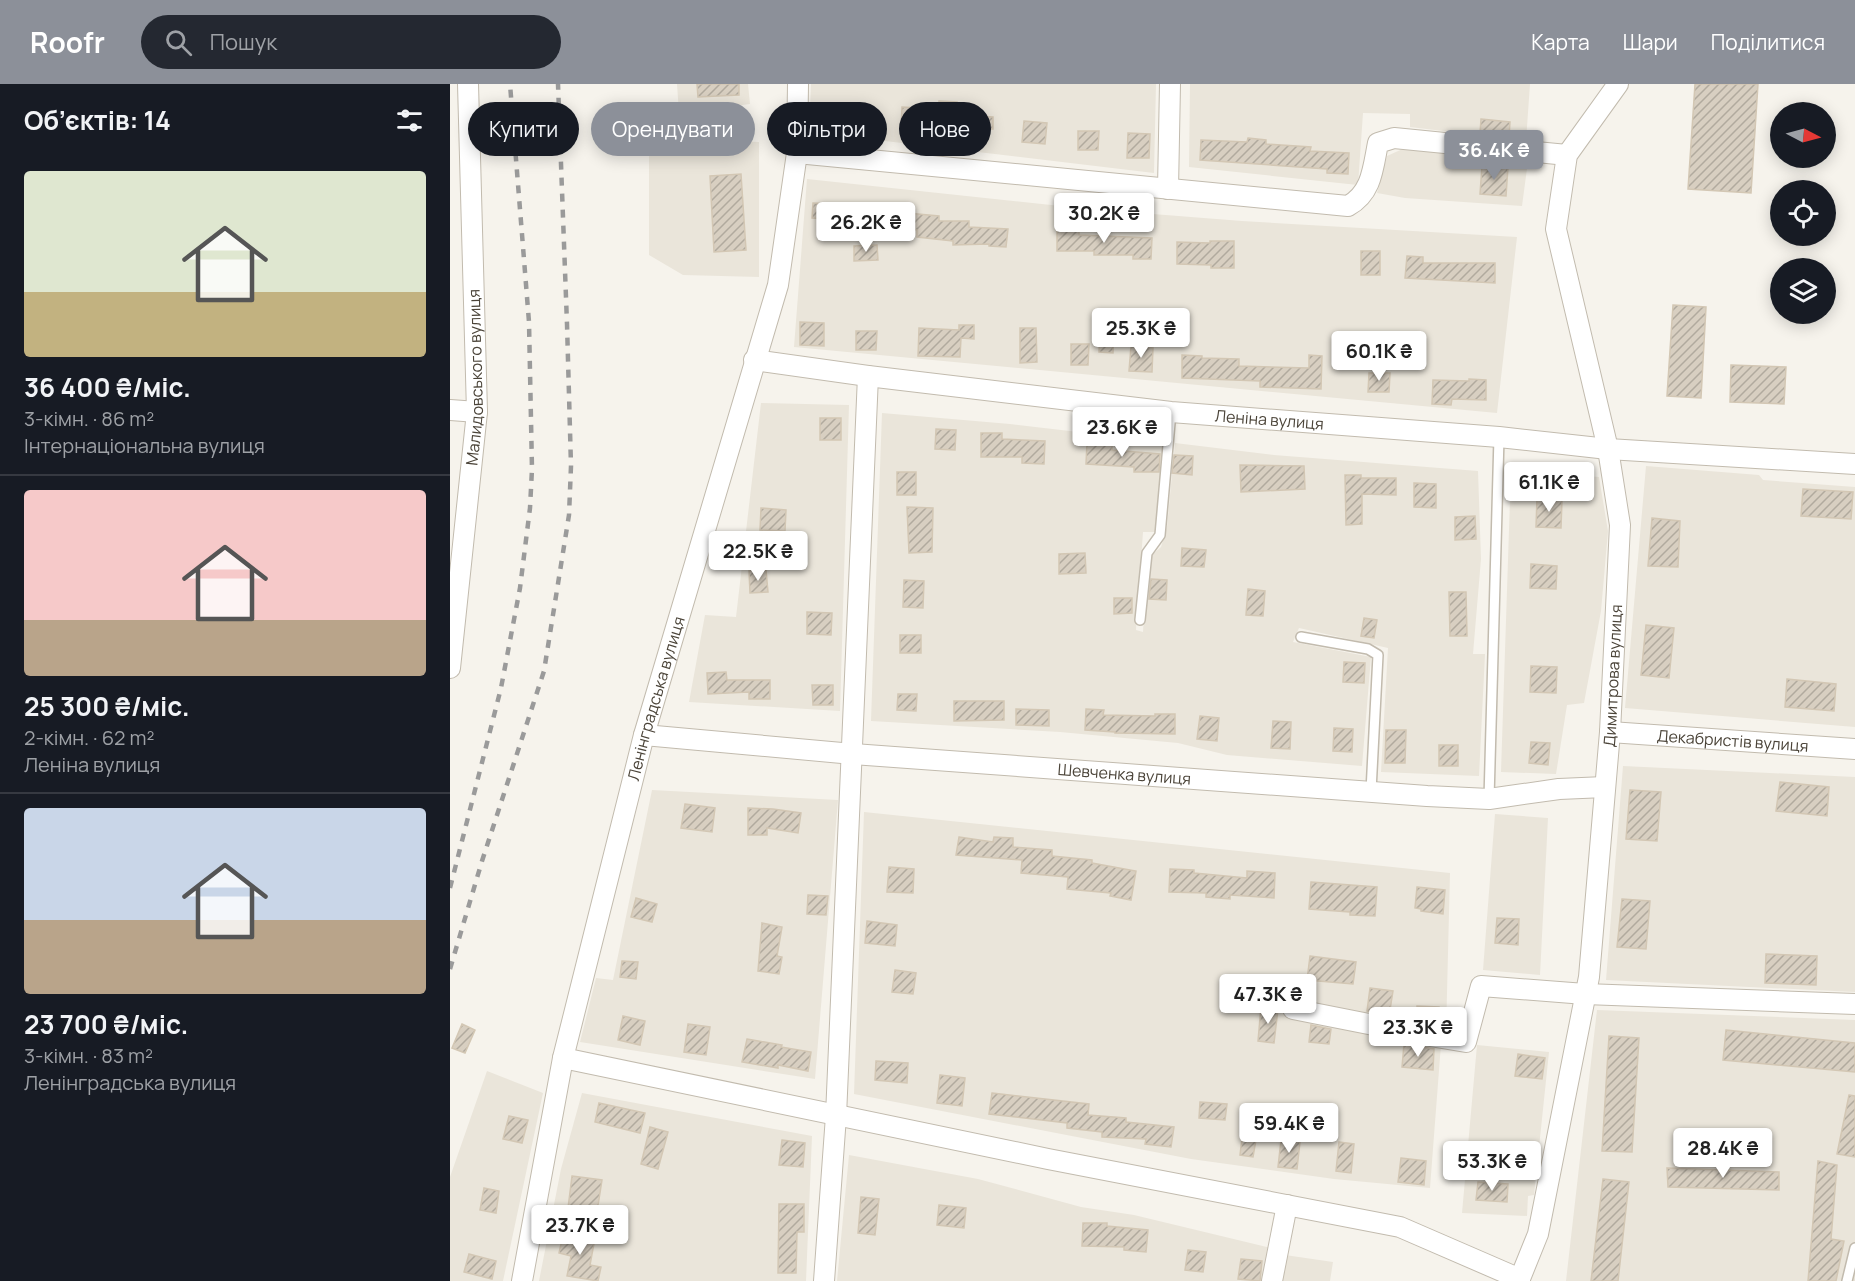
<!DOCTYPE html>
<html lang="uk">
<meta charset="utf-8">
<style>
body{margin:0;font-family:Manrope,sans-serif;background:#242831;color:#f1f3f6;height:100vh;display:flex;flex-direction:column;font-size:22px;white-space:nowrap}
*{box-sizing:border-box;margin:0}
p{font-size:20px;color:#9ea1a6}
.icon{flex:none;width:33px;height:33px;fill:none;stroke:currentColor;stroke-width:2;stroke-linecap:round;stroke-linejoin:round}
.map{position:relative;flex:1;overflow:hidden}
.sheet{display:flex;flex-direction:column;background:#171b24;width:450px}
.sheet>*{flex:none}
.banner{position:absolute;left:18px;top:18px;width:570px;height:54px;display:flex;gap:12px}
.needle{width:39px;rotate:96deg}
.buttons{position:absolute;left:1320px;top:18px;display:grid;gap:12px}
.buttons a{display:grid;place-items:center;width:66px;height:66px;border-radius:50%;background:#171b24;box-shadow:0 3px 15px #0003;font-size:30px}
.price{position:absolute;translate:-50% -51px;padding:0 14px;border-radius:6px;background:#fff;color:#222;font-size:20px;line-height:39px;filter:drop-shadow(0 2px 3px #0008)}
.price::after{content:'';position:absolute;left:50%;top:36px;width:18px;height:14px;margin-left:-9px;background:inherit;clip-path:polygon(0 0,100% 0,50% 100%)}
.price.current{background:#8c9099;color:#fff}
ul{padding:0;list-style:none}
li{display:grid;align-content:center;gap:12px;height:318px;padding:0 24px}
li+li{border-top:2px solid #363941}
li span{display:grid;place-items:center;height:186px;border-radius:6px;color:#555}
li>.icon{margin-inline-start:auto}
span .icon{width:108px;height:108px;fill:#fffc;stroke-width:1}
li b{font-size:26px}
h2{display:flex;justify-content:space-between;align-items:center;height:72px;padding:0 24px;font-size:26px}
.tag{padding:0 21px;border-radius:27px;background:#171b24;box-shadow:0 3px 15px #0003;font-size:21px;line-height:54px}
.tag.current{background:#8c9099;color:#fff}
header{display:flex;align-items:center;gap:36px;box-sizing:border-box;height:84px;padding:0 30px;background:#8c9099;color:#fff}
header strong{font-size:28px}
nav{display:flex;gap:33px;margin-inline-start:auto;font-size:21px}
.search{width:420px;height:54px;background:#242831;display:flex;align-items:center;gap:15px;box-sizing:border-box;padding:0 21px;border-radius:33px;color:#9ea1a6;font-size:22px}
main{display:flex;flex:1;min-height:0}
.map>svg:first-child{display:block}
.residential{fill:#eae5da}
.building{fill:url(#building-hatch);stroke:#d3c7b4;stroke-width:1.5}
.lines{fill:none;stroke-linecap:round;stroke-linejoin:round}
.service-casing{stroke:#c2bbae;stroke-width:12}
.minor-casing{stroke:#c2bbae;stroke-width:22}
.service{stroke:#fff;stroke-width:9}
.minor{stroke:#fff;stroke-width:20}
.rail{stroke:#9a9a9a;stroke-width:4.5;stroke-dasharray:8 8;stroke-linecap:butt}
.labels{text-anchor:middle;dominant-baseline:central;stroke-width:4.5;stroke-linejoin:round;paint-order:stroke}
.street-label{font-size:16px;fill:#4b4439;stroke:#fff}
</style>
<header>
<strong>Roofr</strong>
<div class="search"><svg class="icon" aria-label="search" viewBox="0 0 24 24"><circle cx="10" cy="10" r="6"/><path d="M15 15l6 6"/></svg>Пошук</div>
<nav><a>Карта</a><a>Шари</a><a>Поділитися</a></nav>
</header>
<main>
<section class="sheet">
<h2>Об’єктів: 14<svg class="icon" aria-label="filters" viewBox="0 0 24 24"><path d="M4 7h16M4 17h16"/><circle cx="9" cy="7" r="2"/><circle cx="15" cy="17" r="2"/></svg></h2>
<ul>
<li><span style="background:linear-gradient(#dfe7d0 65%,#c2b280 0)"><svg class="icon" aria-label="home" viewBox="0 0 24 24"><path d="M3 11l9-7 9 7M6 9v11h12V9"/></svg></span><div><b>36 400 ₴/міс.</b><p>3-кімн. · 86 m²</p><p>Інтернаціональна вулиця</p></div></li>
<li><span style="background:linear-gradient(#f6c9c9 70%,#b9a48a 0)"><svg class="icon" aria-label="home" viewBox="0 0 24 24"><path d="M3 11l9-7 9 7M6 9v11h12V9"/></svg></span><div><b>25 300 ₴/міс.</b><p>2-кімн. · 62 m²</p><p>Леніна вулиця</p></div></li>
<li><span style="background:linear-gradient(#c9d6e8 60%,#b9a48a 0)"><svg class="icon" aria-label="home" viewBox="0 0 24 24"><path d="M3 11l9-7 9 7M6 9v11h12V9"/></svg></span><div><b>23 700 ₴/міс.</b><p>3-кімн. · 83 m²</p><p>Ленінградська вулиця</p></div></li>
</ul>
</section>
<div class="map">
<svg width="1405" height="1197" viewBox="0 0 1405 1197">
<defs>
<pattern id="building-hatch" width="6" height="6" patternUnits="userSpaceOnUse" patternTransform="scale(1.5)"><rect width="6" height="6" fill="#d8cfc1"/><path d="M-1 1l2-2M0 6l6-6M5 7l2-2" fill="none" stroke="#b1aa9e"/></pattern>
</defs>
<rect width="100%" height="100%" fill="#f6f3ec"/>
<path class="residential" d="M227 0H298L300 20 229 29Z
M361 0H706L704 89 359 48Z
M740 0H1080L1076 57 960 43V30L913 29 908 101 739 83Z
M199 53 309 58V193L233 191 199 171Z
M957 63 1078 77 1072 122 955 114 927 109 937 72Z
M357 95 639 125 792 137 1067 153 1047 329 344 263Z
M311 319 399 321 390 627 239 618 255 531 286 533Z
M432 329 560 340 714 358 705 448H693L686 546 693 548 696 496 702 471 711 463 717 443 725 359 824 371 1028 387 1031 475 1023 570H1035L1029 692 931 688 938 564 849 544 843 558 921 573 912 682 777 671 728 659 610 648 421 637Z
M1196 382 1309 391 1313 396 1405 403V643L1175 624Z
M1061 385 1149 393 1158 447 1151 527 1134 619 1117 621 1106 690 1051 688Z
M1173 682 1405 693V908L1156 896Z
M202 706 388 716 365 995 130 958 146 894 163 896Z
M414 728 1000 789 996 949 991 960 980 1104 884 1095 741 1075 404 1010Z
M1045 730 1098 734 1090 891 1033 886Z
M1147 926 1405 936V1197H1116Z
M1027 961 1099 968 1084 1111 1078 1112 1077 1132 1012 1129Z
M37 987 93 1009 53 1197H0V1093Z
M132 1009 362 1052 356 1197H89L111 1085Z
M399 1071 528 1095 631 1123 684 1131 821 1164 814 1197H387Z
M835 1171 883 1178 880 1197H830Z"/>
<path class="building" d="M247 0H289V11L248 13Z
M1245 0H1308L1301 109 1238 105Z
M489 17 507 18 506 31 543 33V45H535L534 51 512 49V44L469 42V46H451L452 23 488 25Z
M372 19 397 21 396 40 371 39Z
M1031 35 1060 38 1059 53 1030 50Z
M574 37 597 39 595 60 572 58Z
M628 47H649L648 66H628Z
M678 49 700 50 699 74H677Z
M798 54 816 56V60L861 63 860 67 899 69 898 90 877 89V85L750 76 751 56 797 58Z
M1032 82 1058 83 1056 112 1030 110Z
M291 90 296 166 264 168 260 92Z
M363 119 379 120 378 135 362 134Z
M439 120 458 122 457 129 489 132V137H519V143L558 145 556 163 539 162V160L503 161V157L467 153V146L437 142Z
M607 144H629V151L702 154 701 175H683V171H644V167H607Z
M760 157H784V184H761V181L727 180V158L760 159Z
M427 161 428 176 404 177V162Z
M911 167H930V191H911Z
M957 172 973 173V179H1045V199L955 194Z
M1223 221 1256 223 1251 314 1217 312Z
M650 236 664 237 663 269 649 268Z
M350 238 374 239V262L350 261Z
M509 241H524V255L511 254 510 273 468 272 469 244 509 246Z
M570 244H586L587 278 570 279Z
M406 247H427L426 266H406Z
M621 260H639L638 281H621Z
M681 262 703 264 702 288 679 287Z
M732 271 752 272V274L789 275V282L859 284V271L872 272 871 305 810 303V297L732 294Z
M1281 281 1336 283 1334 320 1280 318Z
M919 289H940L939 308H918Z
M1019 295 1036 296V316L1002 315 1001 321 982 320 983 296 1019 297Z
M370 334H391V356H370Z
M486 345 506 346 505 366 485 365Z
M531 349H552V355L595 357 594 380 572 379V373H531Z
M637 358 662 360V366L710 370 709 388H684V383L636 380Z
M724 371 743 372 742 391 722 389Z
M790 381 854 382 855 405 791 408Z
M447 388H466V411H447Z
M895 391H911V394H946V411L912 410V440L896 441Z
M964 399 986 400V424L964 423Z
M1353 405 1403 408 1401 435 1351 432Z
M1087 414 1112 416 1111 444 1086 443Z
M457 423 483 424 482 468 459 469Z
M311 424 336 426 335 447 310 446Z
M1025 432 1026 455 1005 456V433Z
M1202 434 1230 437 1228 483 1198 482Z
M732 464 756 466 754 483 731 482Z
M635 469 636 489 609 490V470Z
M1081 480 1107 482 1106 505 1080 504Z
M316 486 318 508 300 509 299 487Z
M701 495 717 496 716 516 699 515Z
M454 496 474 497 473 524 453 523Z
M798 505 815 507 813 532 796 531Z
M999 508H1016L1017 552H1000Z
M664 514H682V529L664 530Z
M357 528 382 529 381 551 357 550Z
M914 534 927 536 924 554 911 552Z
M1196 541 1224 544 1219 594 1191 591Z
M450 551H471V569H450Z
M894 578 915 579 914 599 893 598Z
M1081 582 1107 583 1106 609 1080 608Z
M276 588 277 596H320V615H299V608L258 610 257 589Z
M1337 595 1386 600 1384 627 1335 623Z
M362 601H383V621H363Z
M448 610H467L466 627 447 626Z
M504 617H554V636L504 637Z
M566 625 599 626V642L566 641Z
M636 625 654 626 653 631 705 632V630H725V650L665 649V648L635 646Z
M750 632 769 634 767 657 747 655Z
M823 637 841 638 840 665 821 664Z
M884 644 903 645 902 668 883 667Z
M936 646H956L955 679H935Z
M1081 658 1100 659 1098 681 1079 679Z
M989 661H1008V682H989Z
M1330 698 1379 703 1377 732 1326 727Z
M1180 706 1211 708 1207 757 1176 755Z
M235 720 265 724 262 748 231 744Z
M298 724 323 725 351 729 348 749 317 744V751H298Z
M509 753 543 758 544 753 563 754V763L602 766V772L642 776V779L686 787 681 816 660 812 661 809 617 805 618 793 571 789 572 776 506 771Z
M439 783 464 785 463 809 437 808Z
M720 785 744 786V789L797 794V787L825 789 824 814 780 811V815L756 813V809L719 808Z
M861 798 927 803 925 832 900 831V828L859 825Z
M967 803 995 806 993 830 971 827V825L965 824Z
M358 811 378 812 376 831 357 830Z
M186 814 207 820 202 838 181 833Z
M1172 815 1200 817 1196 865 1167 863Z
M1047 834 1069 835 1068 861 1045 859Z
M417 837 447 841 445 862 415 859Z
M312 839 332 843 327 872 332 873 329 890 308 887Z
M1316 870 1367 872 1366 901 1315 899Z
M860 872 906 878 903 900 857 896Z
M172 877 188 878 186 895 170 893Z
M445 886 466 889 463 910 442 908Z
M920 904 943 907 939 932 917 927Z
M967 922 989 923 988 941 967 937Z
M811 923 828 925 824 959 808 957Z
M173 932 195 937 190 961 168 956Z
M12 940 25 946 15 969 2 964Z
M238 940 260 943 256 971 234 968Z
M861 941 881 945 879 960 859 958Z
M1276 946 1405 959V988L1273 976Z
M1159 952 1189 954 1182 1068 1152 1067Z
M297 955 332 961 331 963 361 968 358 987 328 981V984L292 978Z
M954 960 984 965 983 986 952 983Z
M1068 970 1095 974 1092 995 1065 992Z
M426 977 458 979 457 999 425 996Z
M490 991 515 994 512 1022 487 1019Z
M542 1009 639 1020 638 1031 676 1034V1038L724 1043 721 1063 695 1060 696 1055 652 1053V1048L617 1044V1039L539 1030Z
M1399 1011 1405 1012V1073L1387 1070Z
M750 1018 777 1020 775 1036 749 1034Z
M149 1019 195 1029 190 1049 145 1038Z
M59 1032 78 1036 72 1059 53 1055Z
M200 1043 218 1048 208 1085 191 1080Z
M792 1054 806 1056 803 1073 790 1071Z
M332 1056 355 1059 353 1083 329 1081Z
M831 1056 850 1058 847 1085 828 1083Z
M889 1058 904 1060 901 1089 886 1087Z
M951 1074 976 1077 974 1101 948 1098Z
M1368 1077 1387 1081 1381 1155 1394 1157 1386 1197H1358Z
M1217 1084 1329 1088V1106L1218 1103Z
M122 1092 152 1096 147 1128 118 1124Z
M1153 1095 1179 1098 1168 1197H1141Z
M1028 1098 1058 1100 1057 1118 1026 1116Z
M34 1104 49 1107 46 1129 30 1126Z
M411 1113 429 1115 425 1151 408 1149Z
M329 1120H354V1148H347L346 1189H328Z
M489 1121 516 1124 514 1144 487 1141Z
M633 1139H657V1142L698 1146 696 1168 674 1166V1163L632 1162Z
M114 1147 145 1154 140 1181 151 1183 148 1197 117 1192 121 1172 109 1169Z
M738 1166 756 1168 753 1188 735 1186Z
M19 1170 46 1177 42 1195 14 1188Z
M791 1175 812 1177 810 1197 788 1195Z"/>
<g class="lines">
<g class="service-casing">
<path id="service" d="M690 536 697 469 710 451 721 328
M851 553 918 565 928 571 921 707
M1039 715 1049 353
M1397 1197 1405 1164"/>
</g>
<g class="minor-casing">
<g id="minor">
<path d="M347 69 898 122C922 109 923 84 928 59L944 54 1117 71"/>
<path d="M718 105 720 0"/>
<path id="s1" d="M304 276 418 292 721 328 1049 353 1158 365 1405 380"/>
<path d="M0 326 27 328"/>
<path id="s2" d="M0 584 27 328 18 0"/>
<path id="s3" d="M1160 648 1405 665"/>
<path id="s4" d="M194 651 403 670 977 712 1039 715 1109 705 1155 703"/>
<path d="M843 925 974 951 1016 958 1031 902 1135 910 1405 920"/>
<path d="M113 974 598 1075 950 1143 1070 1195"/>
<path id="s5" d="M72 1197 113 974 194 651 328 201 347 69 348 0"/>
<path d="M374 1197 386 1032 418 292"/>
<path d="M822 1197 837 1121"/>
<path id="s6" d="M1069 1197 1088 1150 1139 893 1160 648 1170 441 1158 365 1106 145 1117 71 1168 0"/>
</g>
</g>
<use href="#service" class="service"/>
<use href="#minor" class="minor"/>
<path class="rail" d="M0 804 51 604 70 504 80 424 82 385 79 238 60 0
M0 885 32 777 94 587 119 431 121 382 117 240 108 0"/>
</g>
<g class="labels">
<g class="street-label">
<text stroke="none"><textPath href="#s2" startOffset="292">Малидовського вулиця</textPath></text>
<text stroke="none"><textPath href="#s1" startOffset="519">Леніна вулиця</textPath></text>
<text stroke="none"><textPath href="#s6" startOffset="615">Димитрова вулиця</textPath></text>
<text stroke="none"><textPath href="#s5" startOffset="598">Ленінградська вулиця</textPath></text>
<text stroke="none"><textPath href="#s3" startOffset="123">Декабристів вулиця</textPath></text>
<text stroke="none"><textPath href="#s4" startOffset="482">Шевченка вулиця</textPath></text>
</g>
</g>
</svg>
<div class="buttons">
<a><svg class="needle" viewBox="-14 -14 28 28"><path d="M0-13l5 13h-10z" fill="#e53935"/><path d="M0 13l5-13h-10z" fill="#9ea1a6"/></svg></a>
<a><svg class="icon" aria-label="locate" viewBox="0 0 24 24"><circle cx="12" cy="12" r="6"/><path d="M12 2v4M12 18v4M2 12h4M18 12h4"/></svg></a>
<a><svg class="icon" aria-label="layers" viewBox="0 0 24 24"><path d="M12 4l9 5-9 5-9-5zM3 14l9 5 9-5"/></svg></a>
</div>
<b class="price current" style="left:1044px;top:97px">36.4K ₴</b>
<b class="price" style="left:654px;top:160px">30.2K ₴</b>
<b class="price" style="left:416px;top:169px">26.2K ₴</b>
<b class="price" style="left:691px;top:275px">25.3K ₴</b>
<b class="price" style="left:929px;top:298px">60.1K ₴</b>
<b class="price" style="left:672px;top:374px">23.6K ₴</b>
<b class="price" style="left:1099px;top:429px">61.1K ₴</b>
<b class="price" style="left:308px;top:498px">22.5K ₴</b>
<b class="price" style="left:818px;top:941px">47.3K ₴</b>
<b class="price" style="left:968px;top:974px">23.3K ₴</b>
<b class="price" style="left:839px;top:1070px">59.4K ₴</b>
<b class="price" style="left:1273px;top:1095px">28.4K ₴</b>
<b class="price" style="left:1042px;top:1108px">53.3K ₴</b>
<b class="price" style="left:130px;top:1172px">23.7K ₴</b>
<div class="banner">
<a class="tag">Купити</a>
<a class="tag current">Орендувати</a>
<a class="tag">Фільтри</a>
<a class="tag">Нове</a>
</div>
</div>
</main>
